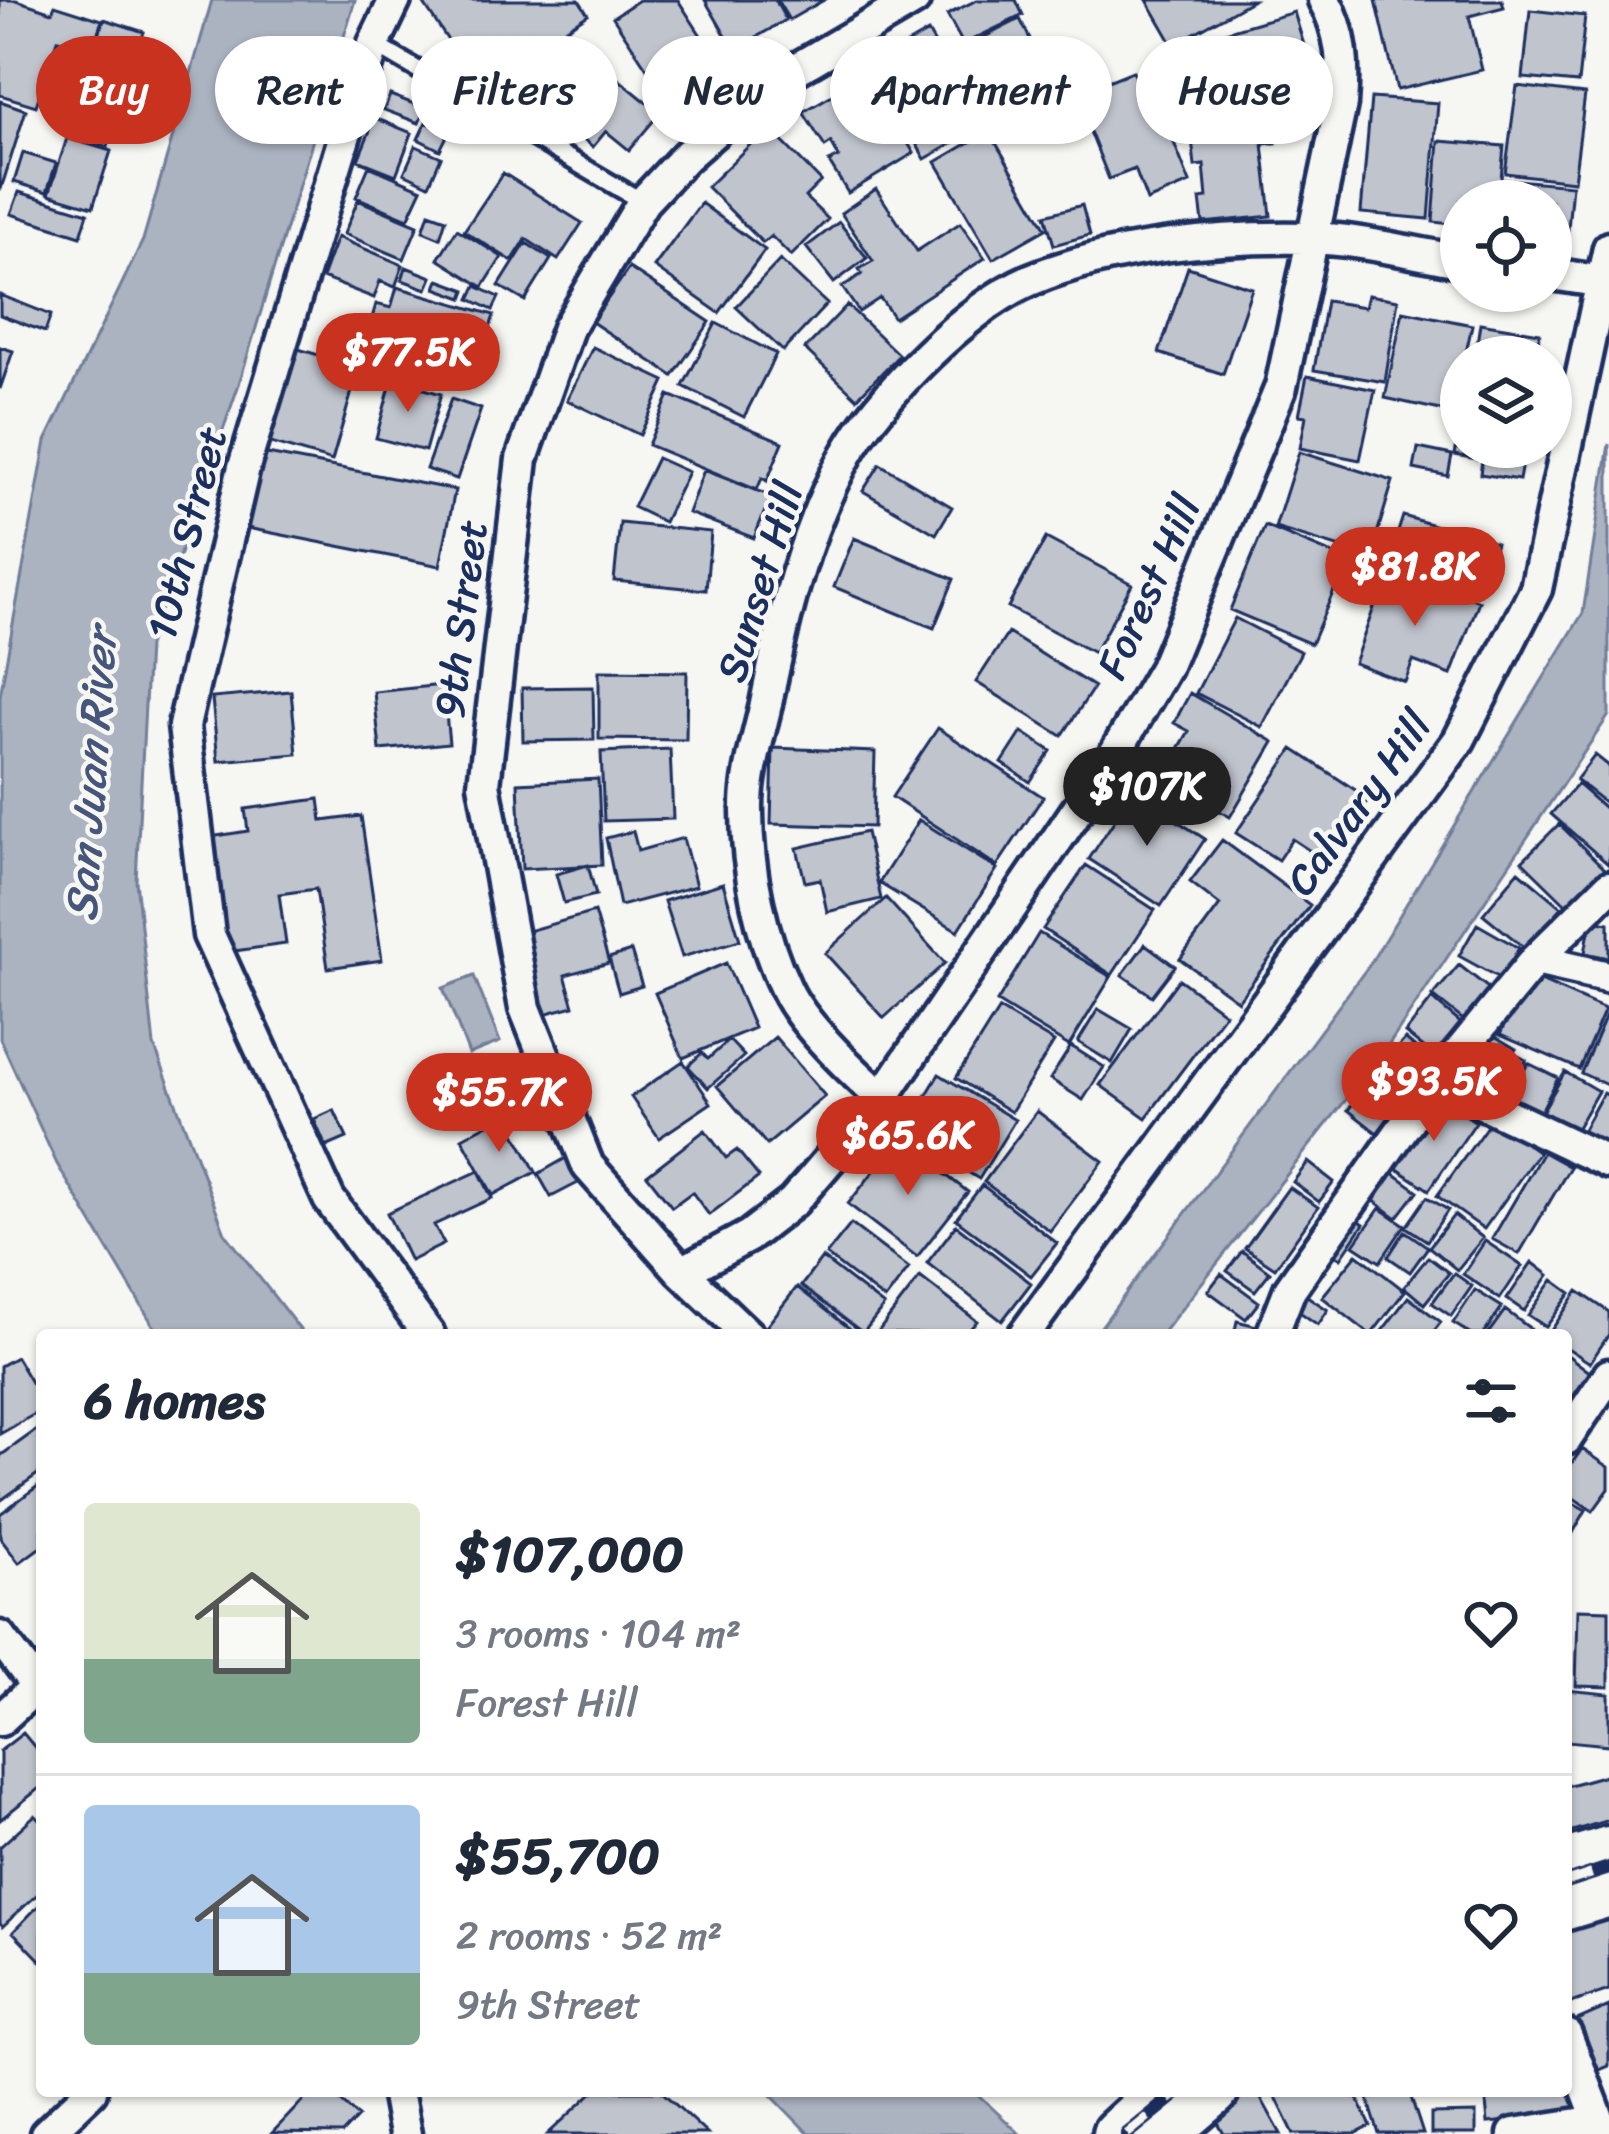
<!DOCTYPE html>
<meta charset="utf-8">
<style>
body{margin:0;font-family:Sriracha,sans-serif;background:#f2f2f3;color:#1f2937;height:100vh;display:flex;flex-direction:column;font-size:45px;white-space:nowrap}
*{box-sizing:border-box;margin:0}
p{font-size:39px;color:#747a83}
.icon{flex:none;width:66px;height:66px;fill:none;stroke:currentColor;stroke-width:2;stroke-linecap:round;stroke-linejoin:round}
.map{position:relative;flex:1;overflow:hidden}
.side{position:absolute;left:36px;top:1329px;width:1536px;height:768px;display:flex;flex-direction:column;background:#fff;border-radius:12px;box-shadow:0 3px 9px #0004}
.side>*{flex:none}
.banner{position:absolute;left:36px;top:36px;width:1539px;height:108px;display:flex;gap:24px}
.controls{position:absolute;left:1440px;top:180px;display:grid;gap:24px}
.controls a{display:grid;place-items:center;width:132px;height:132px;border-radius:50%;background:#fff;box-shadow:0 3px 9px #0004;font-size:60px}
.price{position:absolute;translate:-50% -102px;padding:0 27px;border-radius:42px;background:#c8321e;color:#fff;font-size:39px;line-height:78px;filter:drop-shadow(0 3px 6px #0008)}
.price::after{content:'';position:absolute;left:50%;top:72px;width:36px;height:27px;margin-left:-18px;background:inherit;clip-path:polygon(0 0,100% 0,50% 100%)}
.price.on{background:#222;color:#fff}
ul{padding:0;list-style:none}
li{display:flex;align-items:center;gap:36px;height:300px;padding:0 48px}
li+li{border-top:3px solid #e0e1e3}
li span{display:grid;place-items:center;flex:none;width:336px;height:240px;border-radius:12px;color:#555}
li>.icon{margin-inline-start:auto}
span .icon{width:144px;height:144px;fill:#fffc;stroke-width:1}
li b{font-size:51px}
h2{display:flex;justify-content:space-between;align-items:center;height:144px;padding:0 48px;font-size:51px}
.pill{padding:0 42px;border-radius:54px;background:#fff;box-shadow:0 3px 9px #0004;font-size:42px;line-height:108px}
.pill.on{background:#c8321e;color:#fff}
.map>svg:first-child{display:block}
.water{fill:#abb2c0;stroke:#717e99;stroke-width:3}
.building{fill:#c0c4cd;stroke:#1b2f5e;stroke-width:3}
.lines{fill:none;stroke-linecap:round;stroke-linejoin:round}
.service-casing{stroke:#1b2f5e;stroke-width:24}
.minor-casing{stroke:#1b2f5e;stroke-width:39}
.primary-casing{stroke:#1b2f5e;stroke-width:57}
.service{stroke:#f6f6f2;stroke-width:15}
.minor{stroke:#f6f6f2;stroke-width:30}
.primary{stroke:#f6f6f2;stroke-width:48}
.rail-casing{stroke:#1b2f5e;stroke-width:14}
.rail{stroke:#f6f6f2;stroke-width:9;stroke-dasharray:27;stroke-linecap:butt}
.labels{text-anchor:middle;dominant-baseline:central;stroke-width:9;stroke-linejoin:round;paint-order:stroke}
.street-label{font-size:42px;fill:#1b2f5e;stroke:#f6f6f2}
.water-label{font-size:45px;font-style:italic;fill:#46567b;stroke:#f6f6f2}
</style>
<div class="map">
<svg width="1609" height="2134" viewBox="0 0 1609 2134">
<rect width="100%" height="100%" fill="#f6f6f2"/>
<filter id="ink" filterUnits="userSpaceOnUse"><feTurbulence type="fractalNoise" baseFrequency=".00833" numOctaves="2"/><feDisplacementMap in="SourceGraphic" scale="24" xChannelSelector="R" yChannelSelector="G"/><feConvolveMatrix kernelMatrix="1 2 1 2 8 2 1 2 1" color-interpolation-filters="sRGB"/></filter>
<g filter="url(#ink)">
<path class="water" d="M212 0H355L239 384 148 646 136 881 154 1045 225 1233 304 1335H159L57 1164 0 1039V696L46 441 143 240Z
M1609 444V715L1388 1046 1161 1335H1095L1370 964 1583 613Z
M474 976 500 1042 469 1054 443 988Z
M767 2091H974L1020 2134H809Z"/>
<path class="building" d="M0 0H16L52 12 55 5 102 20 92 51 58 40 36 106 0 95Z
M429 0H579L588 14 478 86 424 4Z
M639 0H678L720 65 667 99 613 17Z
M705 0H775L786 20 734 50Z
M777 0H824L789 20Z
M977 0H1016L1023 15 963 44 947 15Z
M1147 0H1253L1173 45Z
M1376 0H1502L1504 7 1469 16 1482 70 1397 90Z
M1530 10 1585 16 1578 83 1523 78Z
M1294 12 1316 85 1246 105 1225 32Z
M104 19 144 32 126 87 86 75Z
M1020 19 1058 94 1007 119 969 45Z
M928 32 983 126 925 159 871 65Z
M573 42 660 113 629 150 606 131 593 147 552 114 565 99 543 80Z
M1204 44 1227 118 1174 135 1151 61Z
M1133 71 1151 114 1161 110 1190 183 1147 201 1135 169 1109 179 1075 94Z
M103 83 127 90 108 147 85 140Z
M872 84 914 153 848 193 829 162 839 157 831 143 825 147 803 112 839 91 846 100Z
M1517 86 1585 94 1574 181 1505 173Z
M390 95 425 108 419 123 384 110Z
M1371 98 1438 103 1429 219 1361 213Z
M0 101 26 110 1 189H0Z
M375 118 412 133 396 175 358 160Z
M426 122 449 132 440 150 418 139Z
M1273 122 1276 143 1263 144 1271 216 1203 223 1200 199 1207 198 1204 165 1195 166 1191 130Z
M768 127 821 181 805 197 828 219 791 256 771 236 763 243 707 187Z
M989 131 1046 229 993 259 936 162Z
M67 138 111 151 93 207 49 194Z
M1439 141 1504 146 1499 201H1461V225L1433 222Z
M416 146 441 157 429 185 404 173Z
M23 153 56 163 47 192 14 182Z
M369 166 422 189 408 219 356 197Z
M503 173 582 223 558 260 526 239 512 261 464 231Z
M1506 179 1572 185 1566 251 1551 250V201H1504Z
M876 189 917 251 960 223 985 258 894 318 880 298 859 312 842 287 862 274 859 269 873 261 841 213Z
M19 192 88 213 81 236 11 214Z
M358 200 418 225 404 259 344 234Z
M701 203 765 250 719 313 654 267Z
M1082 205 1090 235 1054 245 1045 215Z
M429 213 446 219 440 238 423 231Z
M839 222 867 258 834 283 806 247Z
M457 229 502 257 483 287 438 259Z
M337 237 403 265 395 287 380 281 374 298 322 278Z
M526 243 551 259 525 301 499 286Z
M780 260 827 304 783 351 736 307Z
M406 267 432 277 427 289 402 280Z
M1188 267 1252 288 1223 374 1159 353Z
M629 268 710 322 673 376 592 322Z
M439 280 466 290 463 298 436 288Z
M476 286 499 297 493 310 470 299Z
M397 287 494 315 478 369 468 366 465 378 441 372 437 384 395 372 398 364 362 354 376 304 391 308Z
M0 295 51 315 45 332 0 315Z
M1368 295 1398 300 1385 382 1314 370 1326 301 1365 307Z
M847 305 899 355 857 398 805 349Z
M1403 311 1472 325 1465 357H1461L1454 413 1385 398Z
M716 323 776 354 744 417 683 386Z
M1480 323 1540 333 1535 357H1475Z
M0 347 13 351 0 389Z
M593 347 665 381 640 435 567 400Z
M295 348 359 367 332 461 267 442Z
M1307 376 1375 390 1360 460 1300 448 1306 416 1299 415Z
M392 379 441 394 425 451 376 438Z
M669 395 783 442 767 481 762 478 757 490 648 445Z
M451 399 481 409 457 479 426 469Z
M1461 420V447H1525L1519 480 1480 474 1482 460 1455 455Z
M1418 448 1452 455 1448 476 1414 469Z
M1299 452 1393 481 1370 557 1275 528Z
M262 453 455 490 440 566 247 528Z
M657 458 688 472 664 522 633 507Z
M880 464 952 507 936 534 863 491Z
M704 470 771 496 754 538 688 513Z
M1403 516 1496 543 1480 594 1387 566Z
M620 523 711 532 706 590 614 581Z
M1265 526 1347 560 1311 644 1230 610Z
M854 538 954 579 934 628 834 587Z
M1046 538 1132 584 1094 653 1008 607Z
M1385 577 1422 590 1425 581 1479 601 1451 675 1413 661 1405 682 1354 663Z
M1235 618 1301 652 1262 727 1196 693Z
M1008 633 1094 687 1062 736 976 682Z
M599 671 687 672 686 740 599 739Z
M443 685 449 743 380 750 374 692Z
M593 687 594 740 523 741 522 688Z
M291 691 297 754 218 761 212 698Z
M1190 693 1274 742 1230 817 1162 778 1189 731 1174 723Z
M938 728 1043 797 997 866 892 797Z
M1022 732 1051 751 1030 782 1002 763Z
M773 748 875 752 873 827 771 824Z
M670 749 673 819 604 821 601 752Z
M1293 749 1369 799 1327 862 1292 839 1278 860 1236 833Z
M1595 755 1609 766V806L1576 780Z
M598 779 602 865 522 869 518 783Z
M1577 784 1609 812V865L1551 814Z
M1133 792 1205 839 1161 906 1089 859Z
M319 799 322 821 361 816 382 960 328 968 316 889 279 894 286 944 227 952 210 837 248 831 245 809Z
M919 820 997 869 958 931 879 883Z
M1559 824 1605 869 1568 906 1522 861Z
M633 831 638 851 683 838 696 886 620 906 606 838Z
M866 832 881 899 827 912 820 879 805 882 797 848Z
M1222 840 1310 905 1238 1001 1180 959 1220 905 1190 882Z
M588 865 596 895 564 903 556 874Z
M1086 865 1155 910 1112 975 1043 929Z
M1519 871 1562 907 1527 950 1483 914Z
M723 883 740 940 682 957 664 901Z
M886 898 945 963 884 1018 825 953Z
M594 912 609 963 565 975 574 1006 540 1015 517 934Z
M1591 920 1609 923V958L1585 953Z
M1477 924 1519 948 1501 979 1459 956Z
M1039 933 1111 977 1069 1046 997 1002Z
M1145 944 1175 966 1152 996 1122 975Z
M631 951 642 986 619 993 609 958Z
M726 963 754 1028 683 1058 655 993Z
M1459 965 1492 991 1467 1023 1433 996Z
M1527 975 1605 1009 1579 1069 1500 1035Z
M1179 979 1225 1013 1146 1118 1100 1085Z
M1432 999 1463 1025 1436 1058 1405 1033Z
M999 1009 1054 1042 1011 1112 956 1078Z
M1098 1009 1132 1029 1112 1063 1078 1042Z
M1606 1015 1609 1016V1086L1581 1073Z
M1491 1034 1516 1049 1489 1093 1464 1078Z
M775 1037 825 1096 767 1145 717 1086Z
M1405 1039 1435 1065 1409 1096 1378 1070Z
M729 1040 744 1056 708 1088 688 1066 702 1053 708 1059Z
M1071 1046 1104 1067 1083 1100 1050 1079Z
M1515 1054 1526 1060 1505 1101 1494 1095Z
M683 1061 711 1103 659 1138 631 1097Z
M1528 1063 1558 1078 1539 1115 1510 1100Z
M1565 1072 1598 1091 1572 1136 1539 1117Z
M939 1074 1015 1120 979 1179 904 1133Z
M1373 1077 1403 1101 1377 1133 1348 1110Z
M1603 1093 1609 1096V1137L1603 1147 1580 1135Z
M1440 1098 1476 1122 1429 1190 1393 1166Z
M334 1110 347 1138 326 1147 314 1119Z
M1037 1111 1103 1161 1050 1231 984 1182Z
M505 1115 536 1172 493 1195 462 1138Z
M1492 1119 1539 1152 1484 1229 1437 1196Z
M705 1130 726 1158 737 1150 759 1177 709 1215 692 1192 672 1207 647 1175Z
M899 1139 968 1192 917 1257 848 1204Z
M1543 1152 1570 1167 1519 1254 1492 1239Z
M566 1158 580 1182 551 1197 538 1174Z
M1308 1162 1334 1182 1319 1202 1293 1182Z
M1389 1170 1418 1191 1397 1218 1369 1197Z
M479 1171 492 1198 434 1225 444 1244 410 1261 387 1213Z
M982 1185 1057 1243 1031 1276 956 1219Z
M1289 1187 1318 1207 1275 1268 1245 1248Z
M1427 1197 1448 1210 1427 1241 1406 1227Z
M1380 1208 1405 1225 1380 1262 1354 1245Z
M1454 1215 1483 1238 1457 1270 1429 1247Z
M1352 1216 1364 1224 1341 1258 1329 1250Z
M851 1224 909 1268 885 1300 826 1255Z
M956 1225 1031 1283 1002 1321 927 1263Z
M1405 1231 1428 1247 1410 1272 1388 1257Z
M1485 1241 1522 1266 1500 1299 1463 1274Z
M1242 1251 1270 1272 1255 1291 1227 1271Z
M1357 1254 1405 1291 1371 1335 1322 1297Z
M1428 1257 1449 1273 1424 1304 1404 1287Z
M822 1258 884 1306 863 1333 801 1286Z
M1532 1262 1549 1275 1524 1311 1507 1299Z
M1454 1273 1472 1286 1451 1316 1432 1303Z
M1221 1274 1259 1302 1246 1319 1208 1291Z
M920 1277 977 1321 965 1335 877 1333Z
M1553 1280 1571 1293 1546 1327 1528 1315Z
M797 1287 858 1335 762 1332Z
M1475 1290 1502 1307 1483 1335H1472L1453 1323Z
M1578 1291 1609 1312V1334L1590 1363 1566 1347V1335H1548Z
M1304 1294 1328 1310 1318 1325 1294 1308Z
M1408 1297 1441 1322 1431 1335H1379Z
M1505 1310 1539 1335H1487Z
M1237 1321 1257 1326 1255 1335H1234Z
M1566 1354 1591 1373 1570 1402 1566 1399Z
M16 1357 42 1401V1410L0 1434V1366Z
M42 1426V1471L0 1501V1456Z
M1582 1449 1609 1467V1489L1593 1511 1566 1493V1471Z
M42 1483V1546L19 1563 0 1538V1514Z
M1566 1499 1586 1510 1570 1538 1566 1536Z
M1578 1609 1609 1610V1687L1576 1686Z
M1566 1690 1609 1694V1745L1566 1741Z
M23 1733 42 1756V1786L0 1820V1751Z
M1609 1774V1820L1566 1833V1786Z
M35 1815 42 1822V1890L3 1926 0 1923V1847Z
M42 1902V1962L13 1932Z
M1609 1916V1990L1566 2005V1931Z
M1609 2006V2066L1592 2073 1570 2023Z
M1566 2072H1571L1575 2114 1488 2123 1485 2091H1566Z
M312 2091H329L358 2117 342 2134 272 2133Z
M594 2091H661L707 2134H548Z
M1232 2091H1257L1281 2134H1224L1207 2104Z
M1273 2091H1354L1371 2126 1355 2134H1294Z
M1381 2091H1409L1423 2134H1379L1367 2096Z
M1476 2113V2134H1431V2114Z"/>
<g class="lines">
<g class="service-casing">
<path id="service" d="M374 44 643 202"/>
</g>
<g class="minor-casing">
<path id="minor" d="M395 0 374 44 354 105 244 467 184 726 209 935 329 1199 429 1335
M1551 274 1604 282
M1535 960 1609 977
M1436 1081 1609 1163
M882 1098C853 1072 802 1024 786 989 761 937 747 870 747 812 746 777 758 739 766 704 783 619 804 530 847 454 880 395 968 307 1030 280 1111 246 1221 236 1308 238 1358 239 1411 253 1461 261
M682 1272 749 1236 793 1202 882 1098 1111 760 1165 668 1281 387 1341 104C1344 67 1343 33 1324 0
M748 1335 682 1272 588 1166 525 1008 484 784 522 459 568 328 643 202 685 157 764 88 914 0
M1024 1335 1459 740 1536 589 1609 248
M1272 1335 1290 1289 1436 1081 1535 960 1609 887
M1566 1439 1609 1375
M0 1637 42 1693
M0 1720 36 1687
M1566 2035 1604 2134
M397 2091 405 2134
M46 2134 91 2091
M1514 2134 1598 2121"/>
</g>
<g class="primary-casing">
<path id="primary" d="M1566 1864 1609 1851
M1566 1905 1609 1892
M1117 2134 1164 2091
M1164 2134 1214 2091"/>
</g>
<use href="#service" class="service"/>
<use href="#minor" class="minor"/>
<use href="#primary" class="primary"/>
<g class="rail-casing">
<path id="rail" d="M1566 1882 1609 1868
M1127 2134 1180 2091"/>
</g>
<use href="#rail" class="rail"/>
</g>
</g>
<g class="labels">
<g class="street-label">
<text transform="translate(187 533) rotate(-76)">10th Street</text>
<text transform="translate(760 582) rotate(-73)">Sunset Hill</text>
<text transform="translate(1149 587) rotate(-66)">Forest Hill</text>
<text transform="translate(461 619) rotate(-83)">9th Street</text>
<text transform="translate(1359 803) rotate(-54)">Calvary Hill</text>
</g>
<g class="water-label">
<text transform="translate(91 775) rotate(-86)">San Juan River</text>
</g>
</g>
</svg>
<div class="controls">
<a><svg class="icon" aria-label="locate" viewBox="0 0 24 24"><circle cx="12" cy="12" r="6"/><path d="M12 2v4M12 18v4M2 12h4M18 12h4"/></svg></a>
<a><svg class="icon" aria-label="layers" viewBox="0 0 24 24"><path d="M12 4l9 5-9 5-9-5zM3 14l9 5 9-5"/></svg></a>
</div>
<b class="price" style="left:408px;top:415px">$77.5K</b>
<b class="price" style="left:1415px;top:629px">$81.8K</b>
<b class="price on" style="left:1147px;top:849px">$107K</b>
<b class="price" style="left:1434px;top:1144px">$93.5K</b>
<b class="price" style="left:499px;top:1155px">$55.7K</b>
<b class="price" style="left:908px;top:1198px">$65.6K</b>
<div class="banner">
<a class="pill on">Buy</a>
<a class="pill">Rent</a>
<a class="pill">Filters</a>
<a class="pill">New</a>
<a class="pill">Apartment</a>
<a class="pill">House</a>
</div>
<section class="side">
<h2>6 homes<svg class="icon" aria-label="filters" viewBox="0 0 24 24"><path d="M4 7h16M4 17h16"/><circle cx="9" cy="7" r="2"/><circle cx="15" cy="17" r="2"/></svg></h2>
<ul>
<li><span style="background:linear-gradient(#dfe7d0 65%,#7fa58c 0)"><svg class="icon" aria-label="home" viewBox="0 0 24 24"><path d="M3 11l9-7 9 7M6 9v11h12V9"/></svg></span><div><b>$107,000</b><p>3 rooms · 104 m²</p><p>Forest Hill</p></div><svg class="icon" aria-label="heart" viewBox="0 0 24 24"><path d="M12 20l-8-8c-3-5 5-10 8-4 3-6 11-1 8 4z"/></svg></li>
<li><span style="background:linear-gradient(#a9c7e8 70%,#7fa58c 0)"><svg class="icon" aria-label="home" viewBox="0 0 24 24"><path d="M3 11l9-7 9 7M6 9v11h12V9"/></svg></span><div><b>$55,700</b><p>2 rooms · 52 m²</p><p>9th Street</p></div><svg class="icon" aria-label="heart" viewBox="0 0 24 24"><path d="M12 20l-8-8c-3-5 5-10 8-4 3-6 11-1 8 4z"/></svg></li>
</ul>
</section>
</div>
